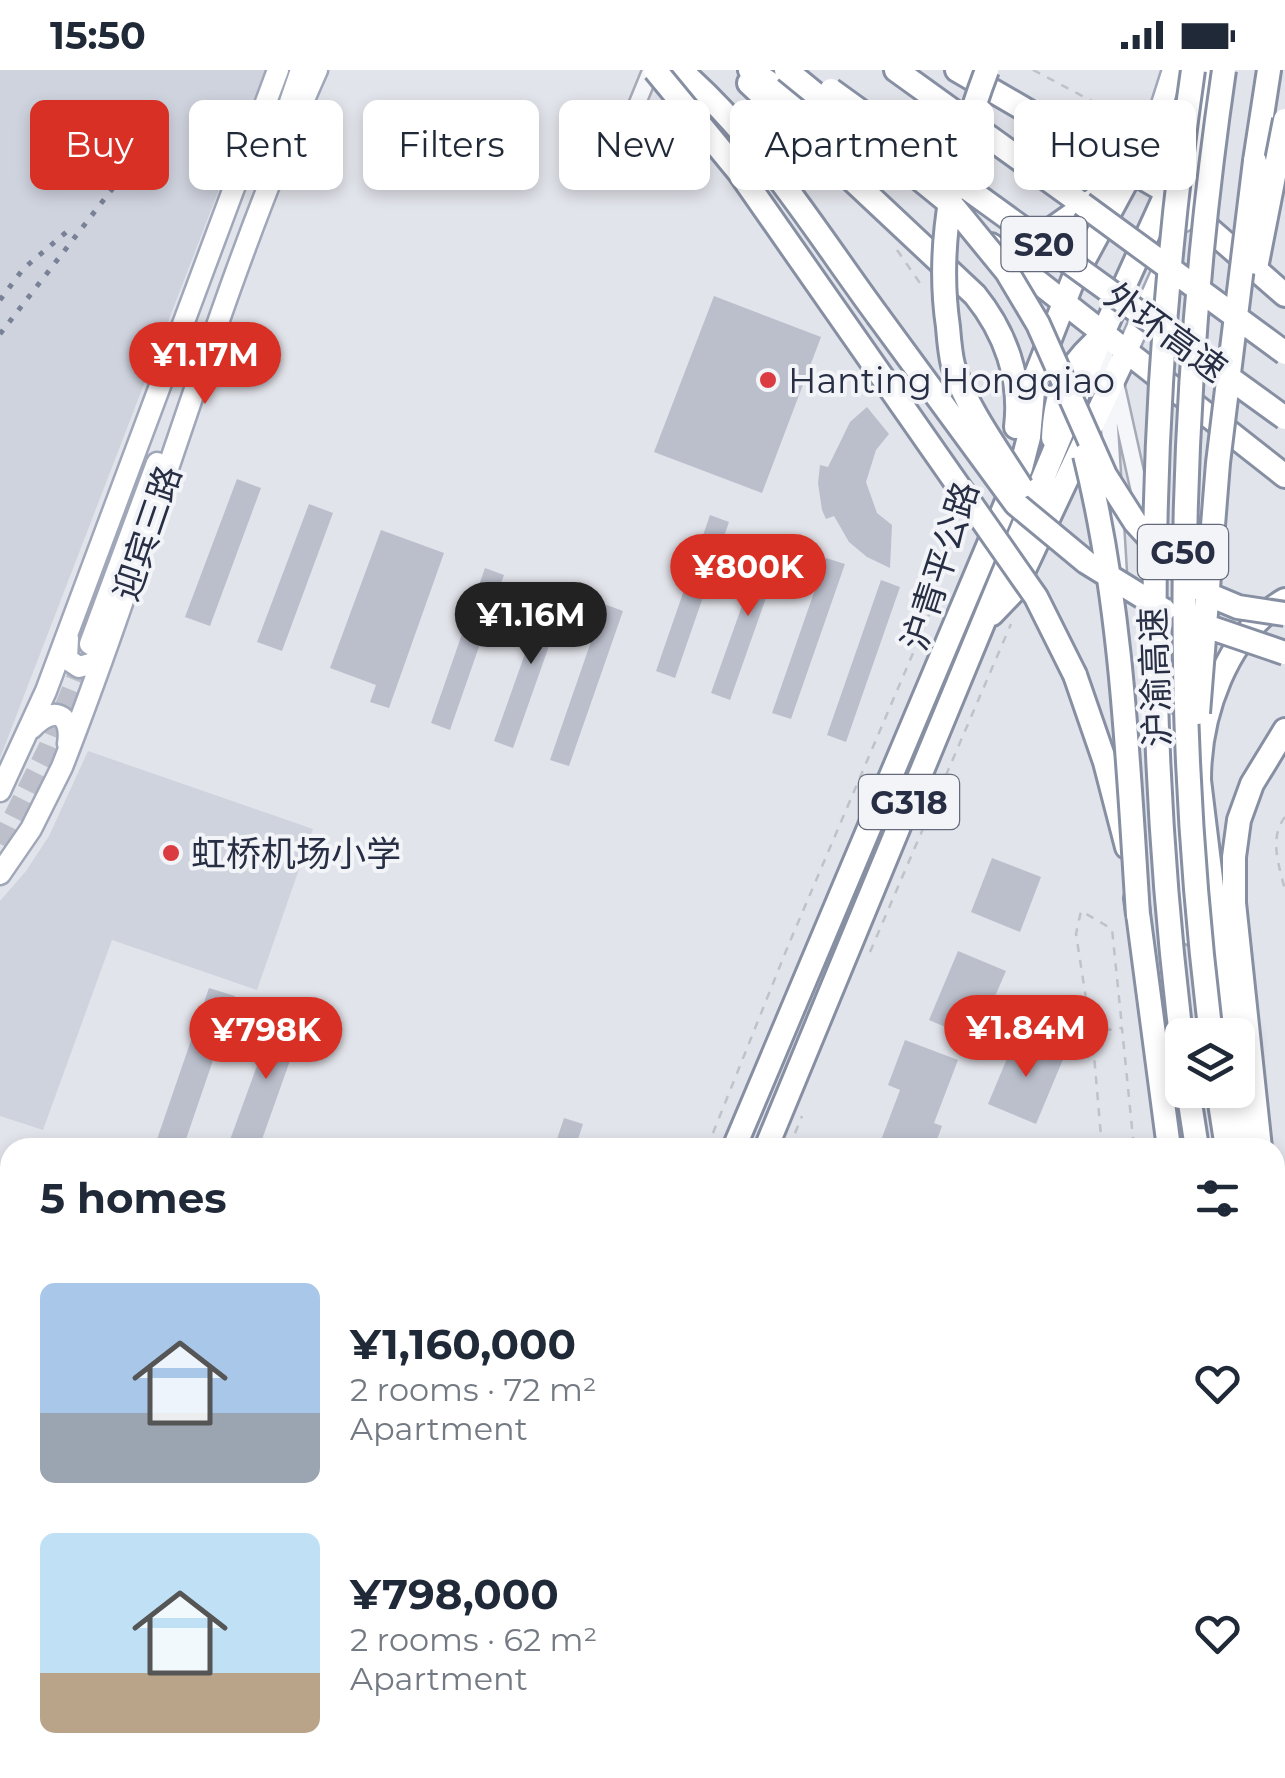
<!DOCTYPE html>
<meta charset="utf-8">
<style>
body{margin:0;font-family:Montserrat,"Noto Sans SC",sans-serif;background:#f6f6f7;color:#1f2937;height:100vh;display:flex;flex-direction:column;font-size:38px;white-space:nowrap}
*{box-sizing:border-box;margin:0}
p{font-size:32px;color:#747a83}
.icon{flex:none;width:55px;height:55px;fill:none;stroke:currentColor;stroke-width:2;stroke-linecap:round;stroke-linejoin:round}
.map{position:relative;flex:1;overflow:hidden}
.details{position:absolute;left:0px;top:1068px;width:1285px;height:642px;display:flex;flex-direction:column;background:#fff;border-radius:30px 30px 0 0;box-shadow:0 5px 15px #0003}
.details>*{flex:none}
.guide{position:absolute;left:30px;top:30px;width:1225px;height:90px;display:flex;gap:20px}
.controls{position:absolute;left:1165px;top:948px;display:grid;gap:20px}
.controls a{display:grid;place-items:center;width:90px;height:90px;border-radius:15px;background:#fff;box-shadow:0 5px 15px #0003;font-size:50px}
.price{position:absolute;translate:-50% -85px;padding:0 22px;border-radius:35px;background:#d93025;color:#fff;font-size:32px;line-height:65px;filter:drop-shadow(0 2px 5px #0008)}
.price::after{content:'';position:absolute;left:50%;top:60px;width:30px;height:22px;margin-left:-15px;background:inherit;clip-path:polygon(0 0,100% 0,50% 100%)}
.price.active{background:#222;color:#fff}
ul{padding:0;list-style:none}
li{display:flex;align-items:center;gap:30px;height:250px;padding:0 40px}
li span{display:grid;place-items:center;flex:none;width:280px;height:200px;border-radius:15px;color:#555}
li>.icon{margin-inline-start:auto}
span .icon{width:120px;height:120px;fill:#fffc;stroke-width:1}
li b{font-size:42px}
h2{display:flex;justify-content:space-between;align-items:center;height:120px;padding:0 40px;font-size:42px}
.pill{padding:0 35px;border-radius:15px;background:#fff;box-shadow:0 5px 15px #0003;font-size:35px;line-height:90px}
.pill.active{background:#d93025;color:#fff}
.status{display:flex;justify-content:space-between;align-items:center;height:70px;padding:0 50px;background:#fff;direction:ltr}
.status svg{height:28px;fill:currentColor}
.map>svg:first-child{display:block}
.built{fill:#cfd3de}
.building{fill:#bbbfcc}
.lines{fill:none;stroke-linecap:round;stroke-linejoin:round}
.major-tunnel{stroke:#bdc0ca;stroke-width:20;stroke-dasharray:20 10;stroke-linecap:butt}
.minor-casing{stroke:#a6aab6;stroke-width:20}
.major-casing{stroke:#a0a7b8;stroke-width:25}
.highway-casing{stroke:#878fa3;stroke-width:28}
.path{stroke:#c0c2ca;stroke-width:2.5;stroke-dasharray:8 8;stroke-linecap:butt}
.minor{stroke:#f5f6f9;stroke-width:15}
.major{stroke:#fff;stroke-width:20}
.highway{stroke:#fff;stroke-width:22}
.rail{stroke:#798197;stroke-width:5;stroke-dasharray:5 10;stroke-linecap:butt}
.highway-bridge-casing{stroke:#878fa3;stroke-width:28;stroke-linecap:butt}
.highway-bridge{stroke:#fff;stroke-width:22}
.poi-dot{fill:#db3c41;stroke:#f2f4f8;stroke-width:4}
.labels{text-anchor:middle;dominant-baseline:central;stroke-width:8;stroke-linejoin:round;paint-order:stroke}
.shield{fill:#f2f4f8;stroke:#656a7b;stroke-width:2.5}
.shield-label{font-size:32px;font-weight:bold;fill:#282f45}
.street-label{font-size:35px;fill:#282f45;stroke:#f2f4f8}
.poi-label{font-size:35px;fill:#282f45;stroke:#f2f4f8;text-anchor:start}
</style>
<div class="status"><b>15:50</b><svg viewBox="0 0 49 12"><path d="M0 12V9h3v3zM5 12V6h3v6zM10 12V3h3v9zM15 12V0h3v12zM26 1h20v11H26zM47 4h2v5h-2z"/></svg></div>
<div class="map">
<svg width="1285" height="1708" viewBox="0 0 1285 1708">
<rect width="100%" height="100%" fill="#e2e4eb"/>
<path class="built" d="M0 0H265L0 688Z
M88 681 313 759 257 920 112 870 43 1060 0 1046V831L26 801 49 766Z"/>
<path class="building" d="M714 226 821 267 762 423 654 382Z
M867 337 889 364 876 380 866 412 877 443 892 455 890 498 867 487 849 472 834 446 826 449 822 440 818 413 820 395 828 397 850 352Z
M237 409 261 418 210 556 185 547Z
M309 434 333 443 282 581 257 572Z
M710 445 729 452 675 608 656 601Z
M381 460 444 483 389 638 370 632 376 615 330 598Z
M766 468 785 474 730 630 711 623Z
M826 488 845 494 791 649 772 643Z
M485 498 504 505 450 660 431 653Z
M881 510 900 517 846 672 827 665Z
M549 516 568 522 513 678 494 671Z
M604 534 623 541 569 696 550 690Z
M992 788 1041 807 1020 862 971 842Z
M958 881 1006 901 976 970 929 950Z
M209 918 235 926 183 1078H154Z
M277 941 304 951 259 1078H227Z
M1016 967 1064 987 1036 1054 988 1034Z
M905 970 958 990 934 1053 942 1056 934 1078H878L900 1020 888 1015Z
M564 1048 583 1054 575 1078H554Z"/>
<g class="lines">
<path class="major-tunnel" d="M0 774 48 678 90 574"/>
<g class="minor-casing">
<path id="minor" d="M626 61 651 0
M1104 267 1119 514
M1114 306 1148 459
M1168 651 1190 867
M1275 1466 1285 1508
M1275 1669 1285 1693
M1016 1700 1040 1708
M1266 1700 1267 1708
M108 1708 111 1700"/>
</g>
<g class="major-casing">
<path id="major" d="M290 32 301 0
M1132 101 1156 53 1173 0
M1184 151 1189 141 1210 0
M1127 281 1169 187
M68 568 67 589 79 597 93 593 103 581
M90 574 157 393
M32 658C52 636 73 642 68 674
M0 721 46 621 278 0
M0 804 31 759 62 697C152 467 216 226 317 0"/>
</g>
<g class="highway-casing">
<path id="highway" d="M680 0C760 69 816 162 878 246
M750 0 823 48 894 101
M896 0 1082 134
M957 0 1167 122 1285 225
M749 13 975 225C1005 262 1022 308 1016 357
M1255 91 1269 0
M991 175 1285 406
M1009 189 1184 66
M1053 368C1055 326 1063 302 1094 273
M992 544 1014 521 1127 281
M1075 605 1105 692 1127 777
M1136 828 1169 1078
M1230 965 1199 710C1199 646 1226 564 1285 530
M1188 1020 1197 1078
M1218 1020 1227 1078
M1236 1020 1242 1078
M734 1078 1021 398 1029 367 1034 310 1073 210 1132 101
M766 1078 1103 263 1167 122
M1260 1078 1234 833V787L1239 750 1252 714 1285 660
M1275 1396 1285 1462
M1275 1594 1285 1661
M487 1708 489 1700
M528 1708 530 1700"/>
</g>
<path class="path" d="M1033 0 1109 40 1126 69
M775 70 811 100
M897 180 924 219
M1285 747C1268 769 1280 797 1285 821
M870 882 1011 554
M1091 961 1076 864 1081 841 1112 859 1122 957
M707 1078 788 876 928 548 957 450
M789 1078 802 1046
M1102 1078 1092 962 1122 958 1134 1078
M1275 1299 1285 1297
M1194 1700 1196 1708
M1229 1708 1230 1700"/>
<use href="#minor" class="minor"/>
<use href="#major" class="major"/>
<use href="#highway" class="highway"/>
<path class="rail" d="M0 230 23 199 70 159
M0 264 157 61"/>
<g class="highway-bridge-casing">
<path id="highway-bridge" d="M655 0 739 102 1036 527 1075 605
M786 0 953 136 1007 202 1038 254 1105 405 1135 452 1177 498 1207 524 1238 537 1285 544
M987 0C956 82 935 169 948 257 949 269 950 283 953 295 964 334 999 382 1021 417
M831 20 1285 348
M1082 134 1285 283
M1257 193 1285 50
M878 246 1016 434 1086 492 1164 540
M1085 385C1122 534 1128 692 1138 845
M1194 552 1285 583
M1198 643 1218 393 1255 91
M1211 965C1171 643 1177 321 1224 0
M1182 974C1142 649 1146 324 1193 0"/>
</g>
<use href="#highway-bridge" class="highway-bridge"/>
</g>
<g class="poi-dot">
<circle cx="768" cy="310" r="10"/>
<circle cx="171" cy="783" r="10"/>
</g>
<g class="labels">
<g class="shield">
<rect x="1001.5" y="147" width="85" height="54" rx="8"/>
<rect x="1138" y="455" width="90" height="54" rx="8"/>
<rect x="859" y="705" width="100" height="54" rx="8"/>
</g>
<g class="shield-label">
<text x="1044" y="174">S20</text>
<text x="1183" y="482">G50</text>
<text x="909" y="732">G318</text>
</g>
<g class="street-label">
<text transform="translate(1166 262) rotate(36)">外环高速</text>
<text transform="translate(147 463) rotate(-71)">迎宾三路</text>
<text transform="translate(940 496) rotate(-72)">沪青平公路</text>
<text transform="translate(1155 607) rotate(-92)">沪渝高速</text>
</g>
<g class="poi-label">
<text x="788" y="310">Hanting Hongqiao</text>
<text x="191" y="783">虹桥机场小学</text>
</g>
</g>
</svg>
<div class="controls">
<a><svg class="icon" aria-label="layers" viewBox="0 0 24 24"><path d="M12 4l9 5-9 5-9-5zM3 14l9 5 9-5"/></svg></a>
</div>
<b class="price" style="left:205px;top:337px">¥1.17M</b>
<b class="price" style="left:748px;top:549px">¥800K</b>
<b class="price active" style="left:531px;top:597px">¥1.16M</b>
<b class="price" style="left:1026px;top:1010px">¥1.84M</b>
<b class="price" style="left:266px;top:1012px">¥798K</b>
<div class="guide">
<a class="pill active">Buy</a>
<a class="pill">Rent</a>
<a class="pill">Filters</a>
<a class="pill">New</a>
<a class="pill">Apartment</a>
<a class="pill">House</a>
</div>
<section class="details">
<h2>5 homes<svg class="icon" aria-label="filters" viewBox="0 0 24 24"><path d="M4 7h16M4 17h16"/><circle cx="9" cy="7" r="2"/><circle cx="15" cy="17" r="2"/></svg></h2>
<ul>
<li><span style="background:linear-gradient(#a9c7e8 65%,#9aa5b1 0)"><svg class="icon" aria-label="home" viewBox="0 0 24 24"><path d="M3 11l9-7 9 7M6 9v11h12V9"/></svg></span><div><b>¥1,160,000</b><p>2 rooms · 72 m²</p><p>Apartment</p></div><svg class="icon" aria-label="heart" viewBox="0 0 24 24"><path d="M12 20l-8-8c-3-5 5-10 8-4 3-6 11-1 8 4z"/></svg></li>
<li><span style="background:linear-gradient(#bfe0f5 70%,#b9a48a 0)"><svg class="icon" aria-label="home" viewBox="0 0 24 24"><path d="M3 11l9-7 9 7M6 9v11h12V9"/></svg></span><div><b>¥798,000</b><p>2 rooms · 62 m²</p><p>Apartment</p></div><svg class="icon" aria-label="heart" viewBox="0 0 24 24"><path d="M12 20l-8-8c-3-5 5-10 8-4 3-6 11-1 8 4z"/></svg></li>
</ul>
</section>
</div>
